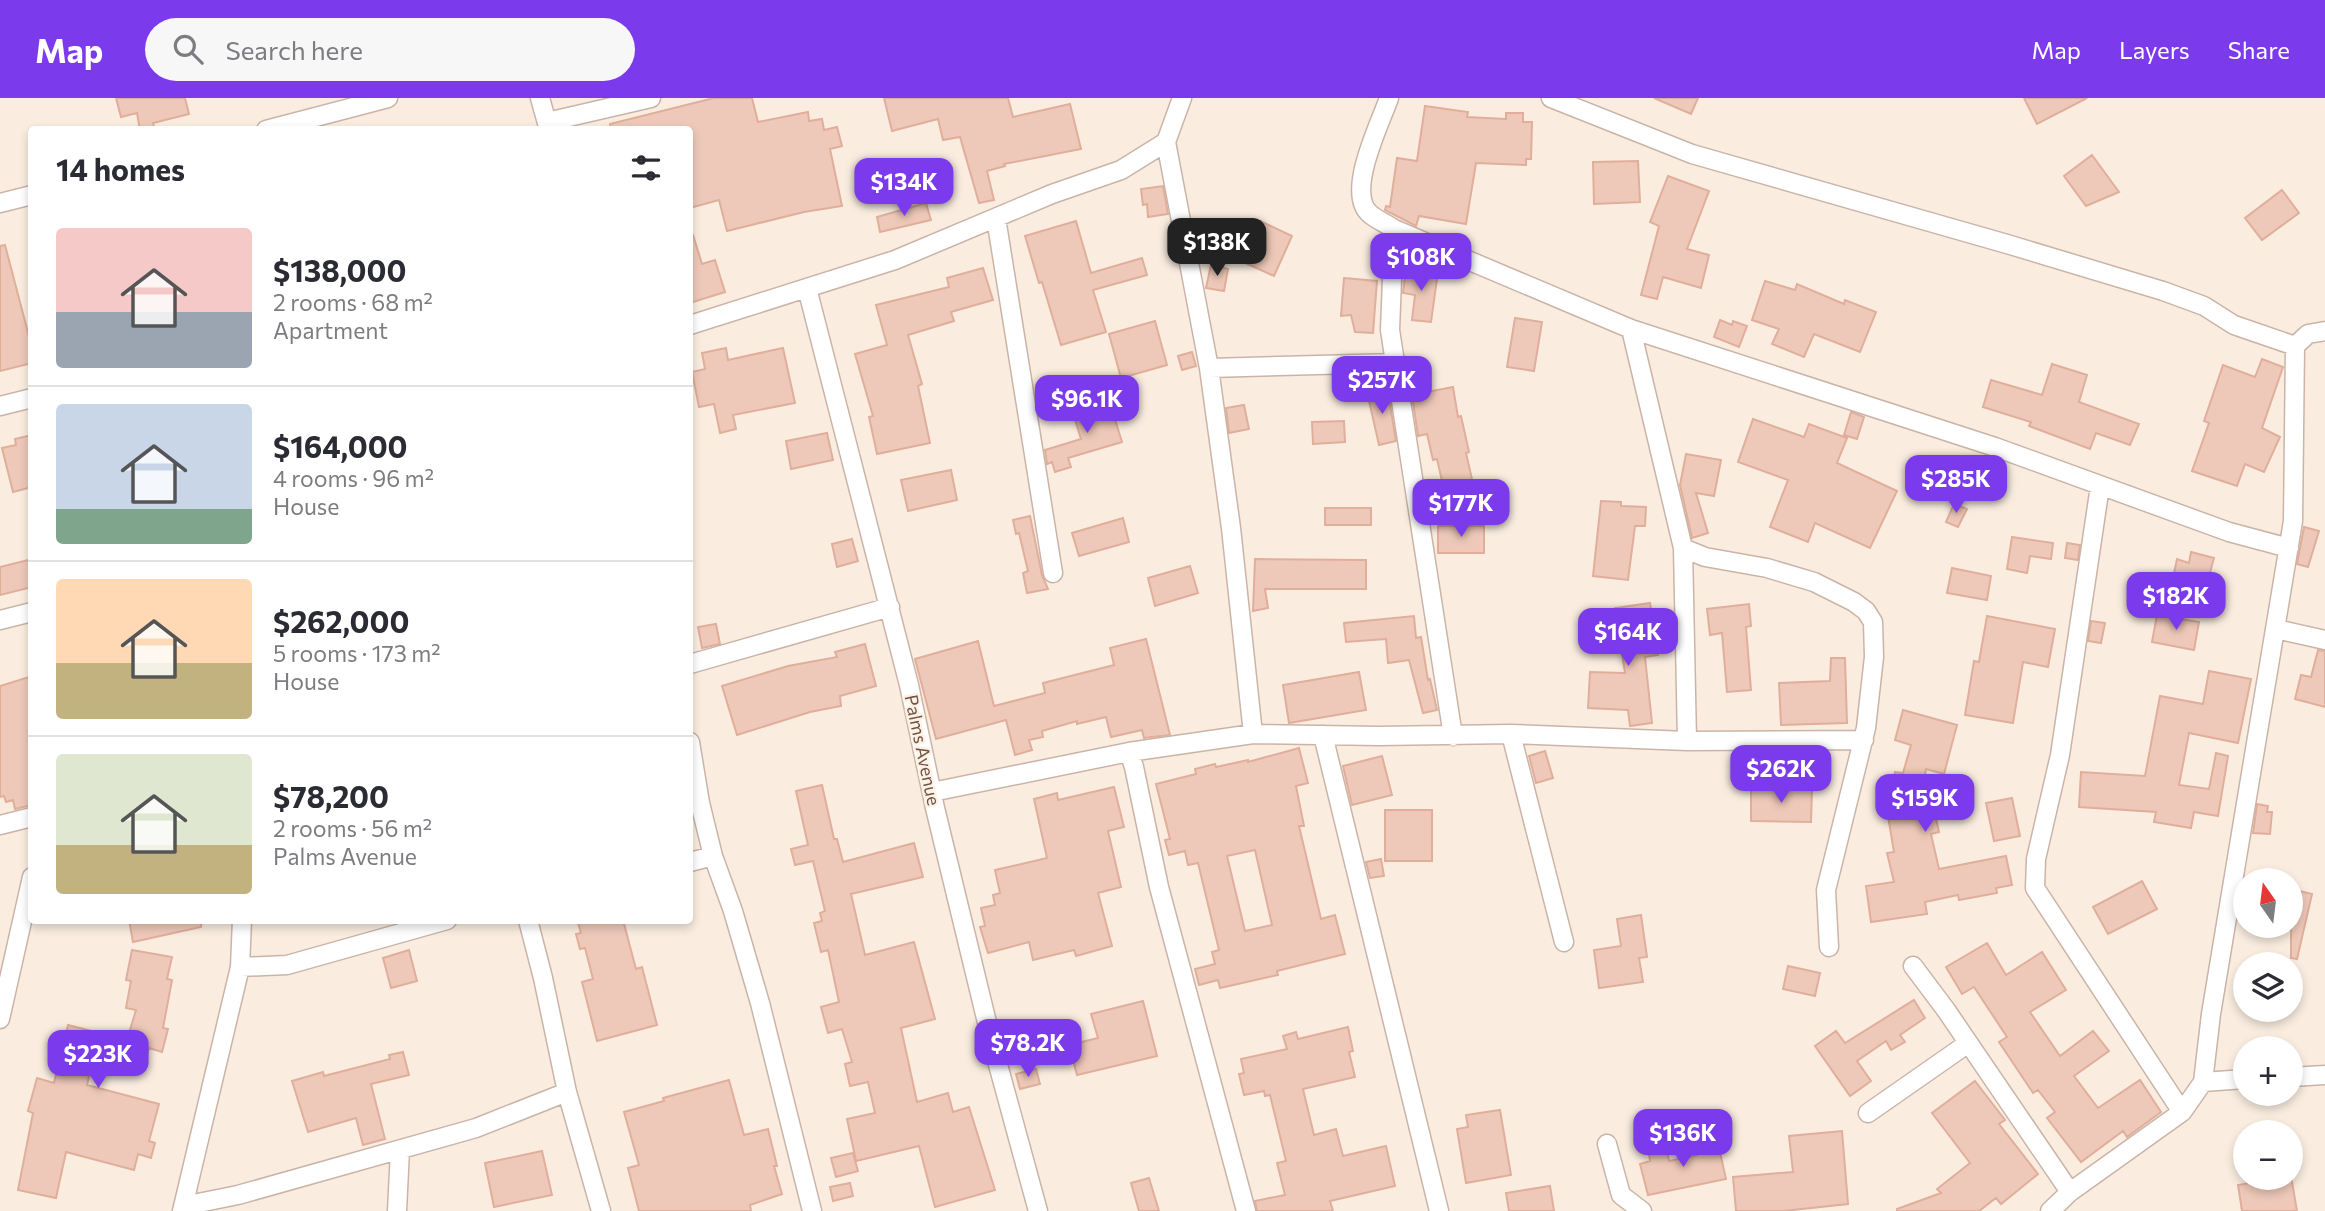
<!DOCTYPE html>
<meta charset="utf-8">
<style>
body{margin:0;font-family:Commissioner,sans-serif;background:#f7f7f7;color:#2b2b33;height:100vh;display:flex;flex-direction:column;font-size:26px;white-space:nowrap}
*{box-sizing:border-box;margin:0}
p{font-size:23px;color:#7c7c81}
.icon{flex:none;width:38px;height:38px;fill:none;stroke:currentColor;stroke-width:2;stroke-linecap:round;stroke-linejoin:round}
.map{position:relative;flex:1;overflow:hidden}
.drawer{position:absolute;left:28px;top:28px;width:665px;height:798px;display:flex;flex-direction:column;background:#fff;border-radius:7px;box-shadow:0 4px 10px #0003}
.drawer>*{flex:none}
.needle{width:46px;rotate:346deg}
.buttons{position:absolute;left:2233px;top:770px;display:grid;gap:14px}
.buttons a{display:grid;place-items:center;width:70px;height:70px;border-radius:50%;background:#fff;box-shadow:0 4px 10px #0003;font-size:35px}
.price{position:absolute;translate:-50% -60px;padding:0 16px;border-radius:14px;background:#7c3aed;color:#fff;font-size:23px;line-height:46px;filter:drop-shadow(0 2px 4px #0008)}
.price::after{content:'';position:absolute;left:50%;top:42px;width:21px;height:16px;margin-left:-10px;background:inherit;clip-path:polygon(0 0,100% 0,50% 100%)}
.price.on{background:#222;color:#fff}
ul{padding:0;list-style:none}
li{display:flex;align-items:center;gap:21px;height:175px;padding:0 28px}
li+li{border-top:2px solid #e1e1e2}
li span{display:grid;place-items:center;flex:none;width:196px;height:140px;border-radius:7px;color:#555}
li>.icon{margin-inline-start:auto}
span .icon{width:84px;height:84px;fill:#fffc;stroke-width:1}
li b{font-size:30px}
h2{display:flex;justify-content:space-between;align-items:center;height:84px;padding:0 28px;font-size:30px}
header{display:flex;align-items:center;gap:42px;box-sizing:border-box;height:98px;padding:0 35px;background:#7c3aed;color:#fff}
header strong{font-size:33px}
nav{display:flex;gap:38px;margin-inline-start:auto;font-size:24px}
.search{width:490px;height:63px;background:#f7f7f7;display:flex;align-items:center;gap:18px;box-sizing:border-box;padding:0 24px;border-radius:38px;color:#7c7c81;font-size:26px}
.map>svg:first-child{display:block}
.building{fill:#eec9b9;stroke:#e0ae9b;stroke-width:2;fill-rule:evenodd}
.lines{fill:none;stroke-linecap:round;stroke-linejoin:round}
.minor-casing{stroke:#cab4a8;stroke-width:21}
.minor{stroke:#fff;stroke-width:18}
.labels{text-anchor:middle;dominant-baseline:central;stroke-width:5;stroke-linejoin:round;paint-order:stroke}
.street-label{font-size:18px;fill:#6f5349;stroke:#fef2e5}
</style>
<header>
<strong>Map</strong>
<div class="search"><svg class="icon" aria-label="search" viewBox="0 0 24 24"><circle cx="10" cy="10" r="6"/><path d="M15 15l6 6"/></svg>Search here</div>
<nav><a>Map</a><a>Layers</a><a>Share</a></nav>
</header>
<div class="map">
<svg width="2325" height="1113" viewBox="0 0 2325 1113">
<rect width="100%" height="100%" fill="#faede0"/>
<path class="building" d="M116 0H185L189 16 153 25 155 32H140L137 15 121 19Z
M714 0H752L758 24 808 14 809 23 822 21 824 32 837 29 842 48 830 51 842 108 804 114 727 133 719 102 690 110V32H611L610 26Z
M884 0H1008L1013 19 1070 6 1081 51 1004 66 1005 68 987 73 994 102 979 105 960 39 943 42 938 21 892 33Z
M1654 0H1698L1691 16Z
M2024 0H2087L2037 26Z
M1425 8 1468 14 1467 19 1506 21V15H1523V24H1532L1531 61H1526V67L1476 65 1466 126 1419 118 1416 128 1385 112 1386 108 1390 109 1397 60 1417 63Z
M2092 57 2119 94 2086 108 2064 78Z
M1638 63 1640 104 1594 106 1593 64Z
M1668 78 1709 93 1687 151 1709 157 1701 190 1663 179 1657 201 1641 197 1659 128 1650 124Z
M1163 88 1168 116 1148 119 1147 106 1143 107 1141 91Z
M2282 92 2299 115 2262 142 2245 120Z
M926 105 931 122 880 134 877 119Z
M1076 123 1091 175 1142 160 1147 177 1093 192 1106 234 1061 247 1042 184 1039 185 1025 138Z
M1260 123 1292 138 1274 178 1241 163Z
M690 137H693L702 166 715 162 725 194 690 205Z
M5 147 32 250V265L0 273V148Z
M1211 167 1228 171 1224 193 1206 190Z
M983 170 993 202 951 214 954 223 908 237 922 286 918 288 930 345 877 356 869 319 873 318 855 256 887 247 876 207 949 189 947 180Z
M1406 171 1438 174 1431 224 1412 222 1415 197 1403 195Z
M1344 180 1377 183 1373 235 1355 234 1351 217 1341 218Z
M1765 183 1795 192 1797 186 1844 206 1845 202 1876 214 1860 254 1814 236 1804 259 1772 246 1779 231 1752 222Z
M1515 220 1542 224 1534 273 1507 269Z
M1720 222 1732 227 1733 223 1747 228 1739 249 1714 239Z
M1155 223 1167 267 1121 280 1109 236Z
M726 250 728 262 783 250 795 305 733 317 736 331 720 335 714 306 699 309 692 274 705 271 702 255Z
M1192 254 1196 268 1182 272 1178 258Z
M2262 261 2283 269 2262 330 2280 339 2264 374 2245 366 2237 388 2192 373 2209 325 2204 323 2223 267 2255 279Z
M2052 266 2087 277 2079 304 2139 326 2130 347 2096 335 2090 351 2029 328 2031 324 1983 309 1991 282 2042 297Z
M1387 289 1396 343 1379 347 1367 294Z
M1453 289 1458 319 1461 318 1469 354 1466 355 1474 390 1445 396 1437 361 1433 362 1427 336 1418 338 1412 297Z
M1109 302 1122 344 1068 360 1071 369 1055 374 1052 364 1047 366 1045 352 1081 341 1072 312Z
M1244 307 1249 331 1229 335 1226 310Z
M1851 314 1864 319 1857 341 1844 337Z
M1753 321 1804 339 1809 326 1847 340 1837 365 1897 393 1870 450 1815 425 1808 444 1770 429 1788 382 1738 364Z
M1344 323 1345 344 1313 346 1312 324Z
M827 335 833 362 791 371 786 343Z
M32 337V389L13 394 2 350 16 347 15 341Z
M1686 356 1721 362 1714 398 1696 395 1708 435 1692 440 1680 387Z
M951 372 957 402 908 413 901 382Z
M1601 403 1621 404V408L1646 409 1645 428H1635L1628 482 1593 478Z
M1954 406 1967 411 1958 429 1946 424Z
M1325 410H1371V427H1325Z
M1030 418 1042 477 1048 491 1027 495 1023 475 1028 473 1019 435 1016 436 1013 422Z
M1123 420 1129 444 1079 458 1072 435Z
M1438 428H1484V455H1438Z
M2304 429 2319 433 2308 469 2297 466Z
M2012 439 2053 445 2051 461 2030 458 2027 475 2007 471Z
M852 441 858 463 837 469 832 446Z
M2067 445 2080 447 2078 462 2065 460Z
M2191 454 2214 460 2206 489 2173 480 2177 461 2189 465Z
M32 461V489L0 497V469Z
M1255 461 1366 462V491H1265L1268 510 1253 513Z
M1190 468 1198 495 1155 508 1148 480Z
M1952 470 1991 478 1987 502 1947 495Z
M1650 505 1658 557 1645 559 1652 625 1630 628 1628 612 1588 610 1590 574 1625 575 1615 510Z
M1749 506 1751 528 1746 529 1751 592 1727 594 1722 535 1710 537 1707 511Z
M2157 517 2199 524 2194 552 2152 544Z
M1414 518 1416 540 1421 539 1428 582 1430 581 1437 612 1423 615 1409 562 1388 565 1386 541 1346 544 1344 525Z
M1987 518 2055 531 2048 569 2023 564 2013 625 1965 617 1974 563 1979 564Z
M2091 523 2105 525 2101 545 2088 543Z
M716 526 720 546 702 550 698 529Z
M1146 541 1170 637 1144 640 1142 632 1111 639 1106 619 1077 626V623L1042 633 1043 639 1029 642 1032 652 1015 657 1006 622 936 641 915 561 978 543 994 608 1045 595 1043 585 1114 567 1110 550Z
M865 546 876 588 840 598 841 608 810 614 737 637 722 588 788 568 837 559 835 554Z
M2318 552 2325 553V609L2295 601 2301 577 2311 579Z
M1831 560H1845L1847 625 1781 627 1779 585 1830 583Z
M2209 573 2251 581 2238 645 2189 635 2179 687 2209 691 2216 655 2228 658 2218 718 2194 714 2191 730 2154 724 2156 714 2079 709 2081 674 2145 678 2160 598 2203 606Z
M1359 574 1366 612 1289 625 1283 587Z
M32 578V707L15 711 13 702 6 704 4 698 0 699V588Z
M1903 612 1957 627 1944 676 1926 671 1918 719 1935 716 1939 734 1931 736 1939 771 2006 758 2012 787 1996 790 1997 795 1959 802 1958 797 1925 804 1927 816 1871 824 1866 788 1894 784 1887 755 1894 754 1888 718 1895 674 1903 675 1911 647 1895 642Z
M1299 650 1308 685 1296 688 1304 728H1299L1321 821 1335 817 1345 856 1277 873 1278 877 1220 890 1218 882 1199 887 1195 871 1215 866 1212 854 1219 852 1198 765 1188 767 1185 753 1169 757 1165 742 1170 741 1156 686 1196 676 1195 671 1215 666 1216 669 1248 662V664ZM1255 752 1272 827 1245 833 1227 758Z
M1545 653 1553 680 1536 685 1529 658Z
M1382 658 1392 697 1352 707 1343 668Z
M822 687 834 741H837L843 764 914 745 923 779 851 796 865 857 914 844 935 921 901 930 917 1004 948 995 953 1014 969 1009 995 1092 935 1109 919 1048 856 1063 847 1021 875 1015 868 984 850 988 845 966 852 964 842 931 828 935 821 909 839 904 828 852 821 854 814 825 822 823 820 815 825 813 813 763 795 767 791 751 808 747 796 693Z
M1114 689 1124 729 1108 733 1121 789 1098 795 1112 848 1076 858 1074 852 1033 862 1029 844 988 855 980 829 985 828 981 810 995 807 993 797 1000 795 995 772 1047 760 1034 701 1057 695 1058 702Z
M1751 690 1812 691 1811 724 1751 723Z
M2012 700 2020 738 1994 743 1986 705Z
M2257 706 2268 708 2267 714H2272L2270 736 2253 735Z
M1385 712H1432V763H1385Z
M1381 761 1384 778 1370 780 1366 764Z
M2142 783 2157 811 2108 836 2093 809Z
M2291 791 2312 796 2297 861 2291 860Z
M1641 817 1647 859 1639 860 1643 884 1599 890 1594 852 1621 848 1617 821Z
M129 822H201V829L133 844Z
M589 822H623L636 871 642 869 657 927 597 943 582 884 593 881 585 850 580 851 576 836 581 835 578 825Z
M1987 845 2006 877 2042 854 2066 892 2030 914 2060 958 2093 933 2109 953 2074 978 2098 1010 2140 982 2161 1014 2127 1039 2123 1033 2081 1064 2047 1020 2055 1014 2038 992 2033 995 1999 944 2007 939 1974 889 1962 896 1946 869Z
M132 852 172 859 167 881 172 882 163 930 168 931 162 954 149 950 144 967 95 953 87 987 159 1006 149 1043 155 1045 151 1060 138 1056 134 1072 66 1054 56 1100 18 1092 33 1015 28 1013 37 980 54 985 68 927 127 942 136 912 126 910 131 883 126 882Z
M409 852 417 883 391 890 383 860Z
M1788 868 1820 875 1815 898 1783 891Z
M1914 902 1925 920 1900 937 1905 944 1891 952 1886 943 1857 963 1871 983 1850 998 1815 948 1836 933 1845 945Z
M1143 903 1157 958 1077 977 1069 947 1098 940 1091 916Z
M1348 929 1353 953 1349 954 1355 979 1303 991 1314 1037 1336 1031 1343 1058 1386 1048 1395 1088 1330 1103 1333 1113H1257L1255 1103 1285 1097 1277 1065 1286 1063 1270 997 1265 998 1264 993 1244 997 1239 976 1244 975 1241 961 1287 951 1283 938 1296 934 1298 941Z
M403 954 409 977 371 986 385 1041 363 1047 356 1020 308 1034 292 983 323 974 324 978 390 961 389 957Z
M1036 971 1040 986 1020 991 1016 976Z
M729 982 744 1037 768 1031 777 1068H774L782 1096 750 1107 751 1113H639L628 1070 639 1067 624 1014 664 1003 663 1000Z
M1975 983 2005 1022 1999 1026 2038 1076 2001 1106 1996 1100 1979 1113H1897V1111L1941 1095 1937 1091 1970 1065 1932 1015Z
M1500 1012 1511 1077 1466 1085 1457 1031 1468 1029 1466 1017Z
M1842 1033 1848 1106 1783 1113H1736L1733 1079 1793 1074 1789 1038Z
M1717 1041 1726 1081 1648 1097 1640 1066 1650 1063 1649 1056 1667 1051 1669 1063 1697 1057 1695 1046Z
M542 1053 552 1097 494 1109 485 1065Z
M853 1055 858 1073 836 1079 831 1060Z
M2291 1078 2297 1113H2242L2238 1087Z
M1149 1080 1159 1113H1139L1131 1085Z
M850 1085 853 1098 833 1103 830 1089Z
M1550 1088 1554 1113H1509L1506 1095Z"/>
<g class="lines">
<g class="minor-casing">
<path id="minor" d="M540 0 549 32
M1389 0C1380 26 1345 95 1370 116 1377 122 1387 126 1394 131L1631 231 1995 349 2229 434 2289 450
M1551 0 1692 56 2007 146 2163 193 2204 208 2234 227 2295 248
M547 24 651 0
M266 32 388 0
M1166 44 1209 270 1231 430 1253 636
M0 105 32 97
M996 120 1053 475
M1394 131 1390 232 1453 638
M807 190 909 587 935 710 991 941 1038 1113
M690 227 895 162 1052 96 1121 72 1166 44 1182 0
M1631 231 1683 450 1705 459 1767 470 1814 484 1854 504 1866 513 1873 524 1874 559 1866 630 1826 792 1829 849
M1209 270 1395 265
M0 308 32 300
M2100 388 2060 657 2036 761 2035 790 2182 1014
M1683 450 1687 643
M0 522 32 514
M2276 531 2325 542
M690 566 890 509
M1511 636 1564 844
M1323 637 1439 1113
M690 644 700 705 713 758 733 813 760 905 812 1113
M1129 654 1134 669 1159 789 1246 1113
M932 694 1129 654 1253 636 1379 638 1511 636 1687 643 1864 642
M0 727 32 719
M690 764 713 758
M528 822 543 880 567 994 601 1113
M1913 868 1946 912 2070 1094
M240 869 287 867 447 822
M0 921 32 779
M2291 979 2325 977
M2203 984 2245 981
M1868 1015 1967 946
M1607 1046 1621 1097 1642 1113
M183 1108 238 1097 476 1030 567 994
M182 1113 240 869 242 822
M397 1113 400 1052
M2050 1113 2070 1094 2182 1014 2203 984 2211 916 2293 423 2295 248 2308 236 2325 233"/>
</g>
<use href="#minor" class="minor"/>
</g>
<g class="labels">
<g class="street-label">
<text transform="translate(923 652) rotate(78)">Palms Avenue</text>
</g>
</g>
</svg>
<div class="buttons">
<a><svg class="needle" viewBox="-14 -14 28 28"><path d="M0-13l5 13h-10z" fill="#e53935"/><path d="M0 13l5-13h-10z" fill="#7c7c81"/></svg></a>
<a><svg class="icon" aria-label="layers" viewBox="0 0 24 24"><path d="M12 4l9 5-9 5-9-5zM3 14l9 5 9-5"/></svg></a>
<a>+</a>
<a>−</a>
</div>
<b class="price" style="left:904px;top:120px">$134K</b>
<b class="price on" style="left:1217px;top:180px">$138K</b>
<b class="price" style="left:1421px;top:195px">$108K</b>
<b class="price" style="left:1382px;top:318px">$257K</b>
<b class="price" style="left:1087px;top:337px">$96.1K</b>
<b class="price" style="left:1956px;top:417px">$285K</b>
<b class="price" style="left:1461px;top:441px">$177K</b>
<b class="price" style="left:2176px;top:534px">$182K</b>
<b class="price" style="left:1628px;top:570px">$164K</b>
<b class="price" style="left:1781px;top:707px">$262K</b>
<b class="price" style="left:1925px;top:736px">$159K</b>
<b class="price" style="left:1028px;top:981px">$78.2K</b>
<b class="price" style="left:98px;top:992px">$223K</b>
<b class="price" style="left:1683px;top:1071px">$136K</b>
<section class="drawer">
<h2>14 homes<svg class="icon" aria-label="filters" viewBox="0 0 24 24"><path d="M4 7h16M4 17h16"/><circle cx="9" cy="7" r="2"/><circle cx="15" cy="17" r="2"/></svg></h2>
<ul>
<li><span style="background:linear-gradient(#f6c9c9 60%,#9aa5b1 0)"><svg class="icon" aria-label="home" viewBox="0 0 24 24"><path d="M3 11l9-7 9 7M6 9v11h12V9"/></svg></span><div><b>$138,000</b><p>2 rooms · 68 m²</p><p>Apartment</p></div></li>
<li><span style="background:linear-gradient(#c9d6e8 75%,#7fa58c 0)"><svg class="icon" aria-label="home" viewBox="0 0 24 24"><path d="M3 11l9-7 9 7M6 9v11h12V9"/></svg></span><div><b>$164,000</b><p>4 rooms · 96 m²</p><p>House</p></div></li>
<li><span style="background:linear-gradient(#ffd9b3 60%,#c2b280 0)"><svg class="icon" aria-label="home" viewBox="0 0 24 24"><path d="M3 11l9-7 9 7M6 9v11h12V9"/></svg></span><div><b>$262,000</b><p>5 rooms · 173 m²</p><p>House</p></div></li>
<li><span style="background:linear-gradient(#dfe7d0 65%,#c2b280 0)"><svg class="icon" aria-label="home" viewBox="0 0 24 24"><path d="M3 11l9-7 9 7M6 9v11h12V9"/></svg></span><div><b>$78,200</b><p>2 rooms · 56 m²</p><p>Palms Avenue</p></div></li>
</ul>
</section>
</div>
